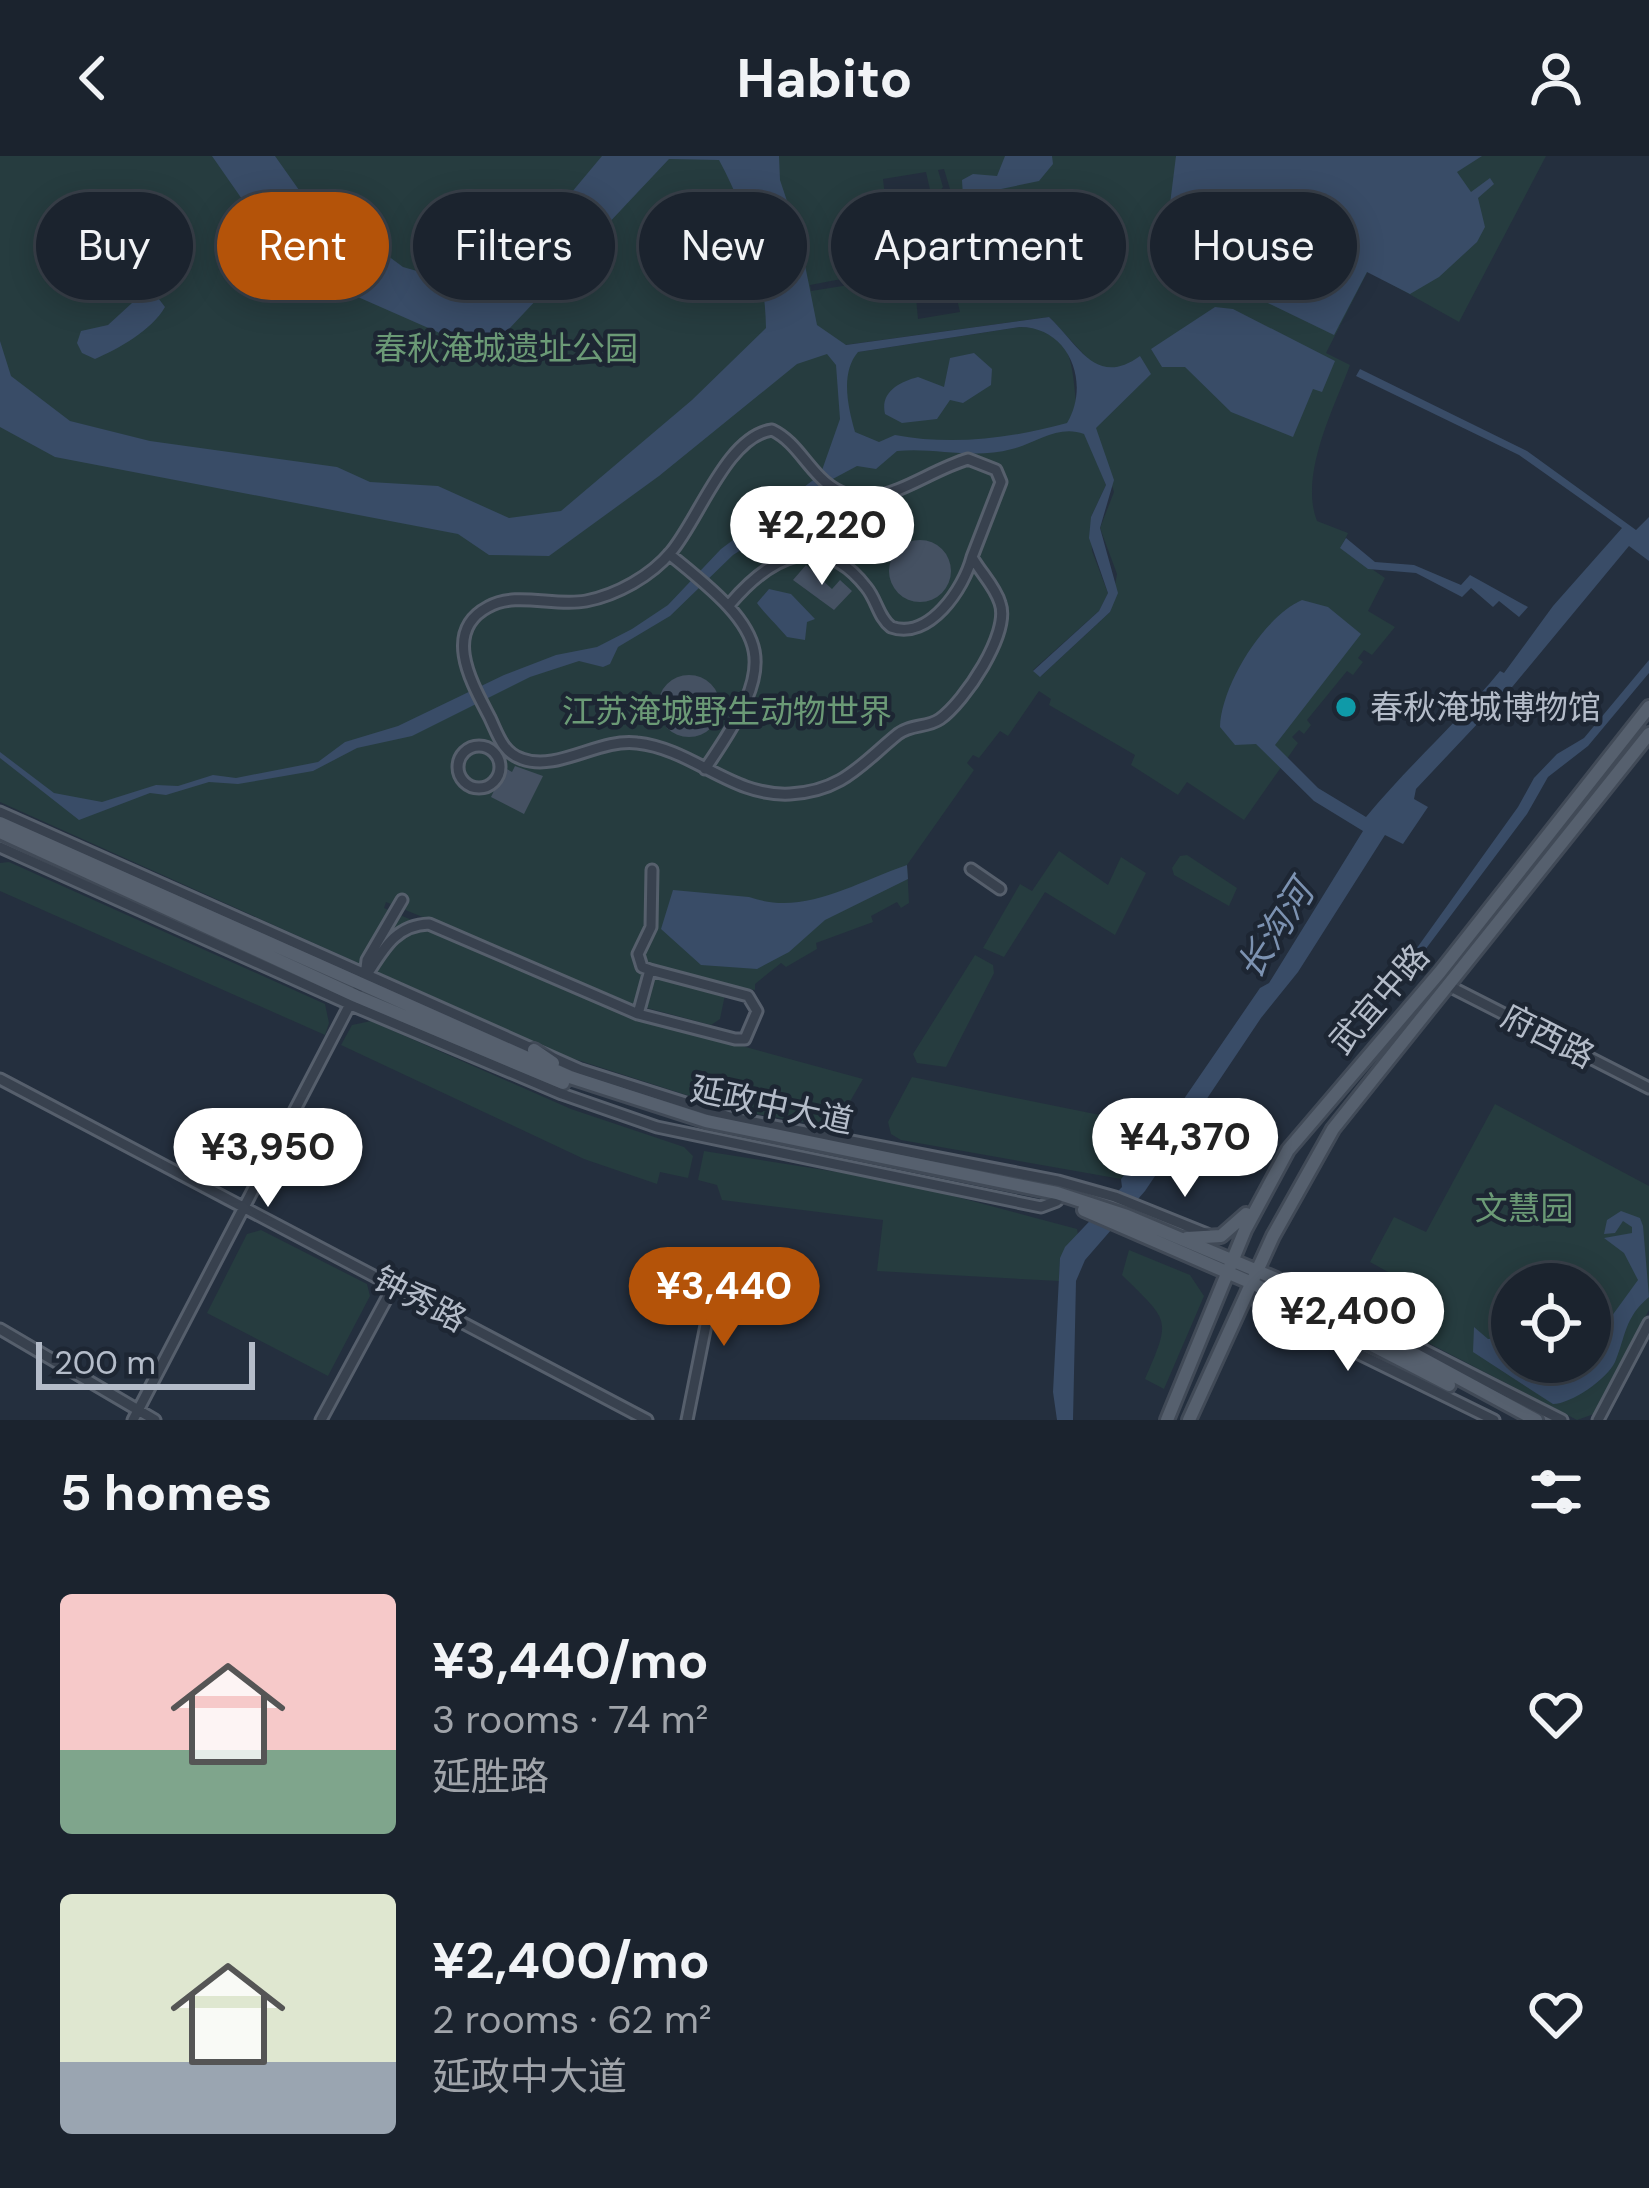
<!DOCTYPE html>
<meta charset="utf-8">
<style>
body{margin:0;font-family:"DM Sans","Noto Sans SC",sans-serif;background:#282f3a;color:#f1f3f6;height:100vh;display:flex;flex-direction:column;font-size:45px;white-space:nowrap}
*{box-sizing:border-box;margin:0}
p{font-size:39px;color:#a0a4aa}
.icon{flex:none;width:66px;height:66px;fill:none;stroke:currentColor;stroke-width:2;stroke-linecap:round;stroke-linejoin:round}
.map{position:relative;height:1264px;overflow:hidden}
.details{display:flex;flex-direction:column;background:#1b232e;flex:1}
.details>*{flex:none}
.hud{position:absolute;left:36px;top:36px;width:1578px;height:108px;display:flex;gap:24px}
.fabs{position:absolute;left:1491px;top:1107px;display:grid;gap:24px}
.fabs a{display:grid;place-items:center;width:120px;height:120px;border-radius:50%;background:#1b232e;box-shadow:0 6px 30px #0003,0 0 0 3px #39404a;font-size:60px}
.scale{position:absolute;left:36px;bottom:30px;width:219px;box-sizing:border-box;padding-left:12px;border:6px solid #b4bcc9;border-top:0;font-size:33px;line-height:42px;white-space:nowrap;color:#b4bcc9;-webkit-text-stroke:9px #1d2633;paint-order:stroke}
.price{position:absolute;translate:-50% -102px;padding:0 27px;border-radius:42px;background:#fff;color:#222;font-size:39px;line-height:78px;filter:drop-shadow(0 3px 6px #0008)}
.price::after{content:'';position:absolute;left:50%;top:72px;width:36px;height:27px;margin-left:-18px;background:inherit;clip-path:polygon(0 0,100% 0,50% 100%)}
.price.selected{background:#b45309;color:#fff}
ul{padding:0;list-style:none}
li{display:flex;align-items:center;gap:36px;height:300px;padding:0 60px}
li span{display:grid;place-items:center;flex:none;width:336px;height:240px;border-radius:12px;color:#555}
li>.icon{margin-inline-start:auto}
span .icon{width:144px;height:144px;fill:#fffc;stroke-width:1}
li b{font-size:51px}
h2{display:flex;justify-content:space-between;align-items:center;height:144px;padding:0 60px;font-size:51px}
.pill{padding:0 42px;border-radius:54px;background:#1b232e;box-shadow:0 6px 30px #0003,0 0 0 3px #39404a;font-size:42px;line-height:108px}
.pill.selected{background:#b45309;color:#fff}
header{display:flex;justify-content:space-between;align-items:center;height:156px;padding:0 60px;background:#1b232e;font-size:54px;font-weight:700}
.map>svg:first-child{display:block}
.green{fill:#263c3f;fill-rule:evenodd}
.water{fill:#394c67;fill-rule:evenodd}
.building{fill:#455162}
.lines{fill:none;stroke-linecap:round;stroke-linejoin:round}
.minor-casing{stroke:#565f6c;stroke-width:15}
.major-casing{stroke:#414a57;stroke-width:18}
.minor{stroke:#38414e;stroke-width:9}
.major{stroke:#56606e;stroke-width:12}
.culture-dot{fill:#0f9aa8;stroke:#1d2633;stroke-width:4.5}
.labels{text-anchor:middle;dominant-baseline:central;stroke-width:9;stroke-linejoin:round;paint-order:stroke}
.park-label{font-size:33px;fill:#6b9a76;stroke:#1d2633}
.poi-label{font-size:33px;fill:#b4bcc9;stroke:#1d2633;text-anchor:start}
.street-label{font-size:33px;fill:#b4bcc9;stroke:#1d2633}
.water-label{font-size:36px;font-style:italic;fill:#7c92b1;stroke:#1d2633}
</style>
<header><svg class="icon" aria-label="back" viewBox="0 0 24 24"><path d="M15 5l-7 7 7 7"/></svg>Habito<svg class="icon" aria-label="person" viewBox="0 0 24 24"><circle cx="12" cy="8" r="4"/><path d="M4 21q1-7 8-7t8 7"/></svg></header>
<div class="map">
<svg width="1649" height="1264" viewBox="0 0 1649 1264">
<rect width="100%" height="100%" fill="#242f3e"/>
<path class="green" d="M0 0H1546L1459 166 1368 115 1326 197 1350 209C1334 252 1299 319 1317 365L1348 377 1341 392 1385 422 1368 455 1395 471 1372 499 1364 494 1358 502 1363 506 1353 519 1347 515 1307 564 1311 569 1304 578 1299 574 1292 581 1298 587 1244 664 1187 626 1178 639 1131 609 1135 599 1049 549 1051 543 1039 535 1008 580 1000 575 979 602 973 599 967 607 974 614 907 709 909 747 901 752 897 746 871 760 873 766 816 787 817 793 786 811 781 807 755 828V834L727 829 720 863 711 869 636 849 386 746 384 752 632 860 863 923 841 961 827 970 733 954 565 900 0 646ZM944 13 953 43 959 47 972 135 961 138 959 129 954 130 960 156 918 163 915 131 883 136 880 124 811 135 810 129 879 116 878 105 908 100V92L951 86 948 66 937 68V74L913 78 911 65 953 58 949 47 932 44 933 56 885 59 881 42 885 40 883 23 926 16 931 38 939 36 943 31 938 14ZM1049 161 1089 204 1095 272 1114 336 1100 372 1117 418 1110 456 1041 520 1033 514 1099 455 1108 437 1092 395 1091 361 1106 329C1099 311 1092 294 1084 277 1065 236 1090 171 1020 171L858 196 845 189Z
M1059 695 1108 729 1121 701 1146 717 1115 779 1045 736 1004 801 983 792 1020 728 1032 735Z
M1187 699 1237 732 1229 750 1174 719 1172 712 1180 700Z
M9 706 325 848 329 867 325 879 0 735V707Z
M975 799 993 809 994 817 946 911 917 907 913 898Z
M371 865 571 953 684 991 693 1000 688 1022 660 1016 657 1028 584 1003 341 889 352 869Z
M912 921 1164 972 1121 1023 901 984 891 978 888 966Z
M1495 948 1649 1030V1154L1594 1258 1577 1264 1380 1162 1401 1123 1370 1106 1394 1061 1426 1076ZM1512 1128H1590V1206H1512Z
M704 995 901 1026 1077 1073 1078 1079 1060 1102 1059 1125 877 1115 883 1064 722 1044 717 1029 698 1024Z
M261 1074 367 1128 370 1140 328 1220 207 1157 247 1078Z
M1129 1094 1190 1119 1204 1140 1164 1233 1145 1223C1172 1161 1169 1166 1122 1119Z"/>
<path class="water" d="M212 0H275L299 34 403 111 469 130 521 97 602 0H779L780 24 800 84 817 169 846 189 1049 161C1079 189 1096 232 1140 200L1151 218 1096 272 1114 324 1100 372 1118 437 1110 456 1040 521 1033 515 1099 455 1108 437 1089 382 1091 361 1106 329 1084 278C1059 268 1036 287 1012 293 972 304 936 291 897 295L876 313 857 310 829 325 821 317 840 263 836 209 827 198 797 208 659 320 549 400 489 399 458 378 55 301 0 271V185L11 220 70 265 150 285 337 311 370 326 438 330 509 362 561 355 692 244 766 172C765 113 747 56 719 4L669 3 508 174 467 189 342 134 258 66ZM1020 171C1069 171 1091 227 1067 267 1012 282 953 290 895 279L879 286 855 276C848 251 840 217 858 196Z
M1005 0H1052L1053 8 1039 25 963 41 962 24 973 18 997 20Z
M1176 0H1482L1457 16 1471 36 1490 22 1494 28 1478 42 1485 71 1477 86 1439 121 1410 138 1367 116 1334 179 1245 136 1187 75 1186 62 1170 48Z
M155 138 165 151C152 174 118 193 95 203L82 197 77 187 81 175 108 169 132 147Z
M1215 151 1233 153 1335 205 1322 236 1313 233 1293 281 1231 256 1185 211H1162L1151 193Z
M974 197 992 213 991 229 963 247 950 244 937 263 902 267 885 258C880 236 899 226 918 221L944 231 950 202Z
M1360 213 1527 295 1636 374 1649 361V405L1629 390 1513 530 1416 633 1414 643 1428 651 1403 688 1385 679 1298 816 1261 862 1145 1035 1085 1104 1076 1125 1073 1264H1057L1053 1236 1060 1102 1065 1091 1122 1031 1121 1023 1164 972 1260 832 1269 827 1363 675 1314 645 1256 588 1235 589 1220 571C1221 530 1263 461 1302 444L1328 451 1361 478 1275 589 1318 632 1366 661C1409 609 1458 566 1500 515L1504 517 1553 450 1622 372 1519 299 1356 220Z
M816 322 824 332 776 372 733 399 670 460 618 491 610 508 603 511 579 505 530 521 412 580 357 592 313 615 238 628 209 626 166 639 150 637 79 664 0 602V596L54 637 102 646 156 629 178 630 213 619 236 622 318 606 345 586 398 570 504 519 556 499 597 491 632 473 668 449 721 393Z
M1346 382 1375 406 1414 409 1461 429 1470 419 1528 451 1519 461 1499 445 1493 451 1471 432 1462 441 1416 417 1368 413 1340 392Z
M769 433 791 438 815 463 807 466 805 484 787 481C779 471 763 456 757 447Z
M1649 504V517L1588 590 1548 621 1527 658 1416 806 1409 803 1518 651 1534 622 1557 598 1584 582Z
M907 709 908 723 825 764 789 796 757 813 701 809 661 773 673 734 749 741C803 760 850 729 907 709Z
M1621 1055 1640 1062 1643 1070 1649 1141C1624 1162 1626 1180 1615 1206 1607 1223 1571 1248 1553 1248L1473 1196 1474 1171 1488 1183 1500 1182C1513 1206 1543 1241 1575 1223L1578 1218 1572 1206H1590L1606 1168 1638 1124 1624 1097 1604 1082 1632 1077V1071L1623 1065 1615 1077 1604 1078 1607 1064Z"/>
<path class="building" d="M889 415a31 31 0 1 1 62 0a31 31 0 1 1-62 0Z
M806 409 832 433 840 424 852 435 834 454 793 424Z
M658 550a31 31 0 1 1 62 0a31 31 0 1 1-62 0Z
M515 610 543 620 524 658 491 641 505 612 512 616Z"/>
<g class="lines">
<g class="minor-casing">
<path id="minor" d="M772 274C793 284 803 304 820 321 867 369 915 319 968 303L996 314 1001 326 972 401C980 416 995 430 1000 447 1011 477 964 546 940 563 927 572 911 568 898 578 861 608 843 635 790 638 732 641 693 593 637 587 599 582 558 616 522 603 503 597 498 579 490 562 473 529 441 476 488 451 516 435 554 451 586 445 617 439 651 420 671 396 699 363 727 280 772 274Z
M669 398C772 480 781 503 705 613
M730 448C770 401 821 373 866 431 877 444 878 461 891 471 929 485 964 432 972 401
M458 611a21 21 0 1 1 42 0a21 21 0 1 1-42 0Z
M0 656 581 914 733 962 1058 1025 1115 1041 1207 1078
M0 691 351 849 562 938 657 971 1041 1051 1057 1045
M971 713 1000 733
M650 814 642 811 638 798 651 771 652 714
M365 821 367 804 402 744
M1447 829 1649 932
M0 923 647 1264
M1252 1127 1259 1149 1494 1264
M1321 1142 1562 1264
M0 1173 155 1264
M133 1264 360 829C380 801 391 769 429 768L638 858 735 883H745L757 855 748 840 650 814 638 858
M321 1264 394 1129
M687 1264 717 1114
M1598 1264 1649 1167"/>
</g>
<g class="major-casing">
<path id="major" d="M0 667 570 921 706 965 1057 1037 1127 1060 1274 1122 1536 1264
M0 676 356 840 563 927
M534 894 553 907
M1084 1054 1252 1127 1449 1229
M1187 1082 1221 1080 1246 1058
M1167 1264 1245 1074 1288 994 1440 816 1649 551
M1189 1264 1273 1080 1333 973 1649 578"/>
</g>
<use href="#minor" class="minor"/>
<use href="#major" class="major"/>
</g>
<circle class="culture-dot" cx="1346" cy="551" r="12"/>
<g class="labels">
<g class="park-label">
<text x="506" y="192">春秋淹城遗址公园</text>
<text x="727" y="555">江苏淹城野生动物世界</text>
<text x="1524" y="1052">文慧园</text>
</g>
<g class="poi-label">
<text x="1370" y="551">春秋淹城博物馆</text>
</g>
<g class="street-label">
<text transform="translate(1379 843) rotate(-49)">武宜中路</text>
<text transform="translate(1548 880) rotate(27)">府西路</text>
<text transform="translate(772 949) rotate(12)">延政中大道</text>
<text transform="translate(420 1143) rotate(28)">钟秀路</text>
</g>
<g class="water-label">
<text transform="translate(1275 774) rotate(-57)">长沟河</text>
</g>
</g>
</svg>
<div class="fabs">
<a><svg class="icon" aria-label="locate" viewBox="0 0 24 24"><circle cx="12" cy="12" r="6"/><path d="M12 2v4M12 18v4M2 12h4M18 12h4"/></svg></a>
</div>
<div class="scale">200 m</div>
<b class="price" style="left:822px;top:432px">¥2,220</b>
<b class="price" style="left:1185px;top:1044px">¥4,370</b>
<b class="price" style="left:268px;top:1054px">¥3,950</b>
<b class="price selected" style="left:724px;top:1193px">¥3,440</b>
<b class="price" style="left:1348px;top:1218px">¥2,400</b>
<div class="hud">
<a class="pill">Buy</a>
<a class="pill selected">Rent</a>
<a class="pill">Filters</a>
<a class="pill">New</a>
<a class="pill">Apartment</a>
<a class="pill">House</a>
</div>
</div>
<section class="details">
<h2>5 homes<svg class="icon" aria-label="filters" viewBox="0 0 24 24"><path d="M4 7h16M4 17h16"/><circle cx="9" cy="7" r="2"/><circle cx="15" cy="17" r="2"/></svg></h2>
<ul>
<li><span style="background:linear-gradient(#f6c9c9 65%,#7fa58c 0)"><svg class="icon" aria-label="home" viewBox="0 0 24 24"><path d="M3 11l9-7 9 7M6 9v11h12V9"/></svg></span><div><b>¥3,440/mo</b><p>3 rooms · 74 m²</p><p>延胜路</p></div><svg class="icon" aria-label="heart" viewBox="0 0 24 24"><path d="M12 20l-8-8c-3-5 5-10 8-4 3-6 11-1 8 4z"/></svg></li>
<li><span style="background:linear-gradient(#dfe7d0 70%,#9aa5b1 0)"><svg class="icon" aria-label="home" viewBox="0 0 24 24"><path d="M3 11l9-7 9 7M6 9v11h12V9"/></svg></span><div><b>¥2,400/mo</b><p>2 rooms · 62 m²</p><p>延政中大道</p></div><svg class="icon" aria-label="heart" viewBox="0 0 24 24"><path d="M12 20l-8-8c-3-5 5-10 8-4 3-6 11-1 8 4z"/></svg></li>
</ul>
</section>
